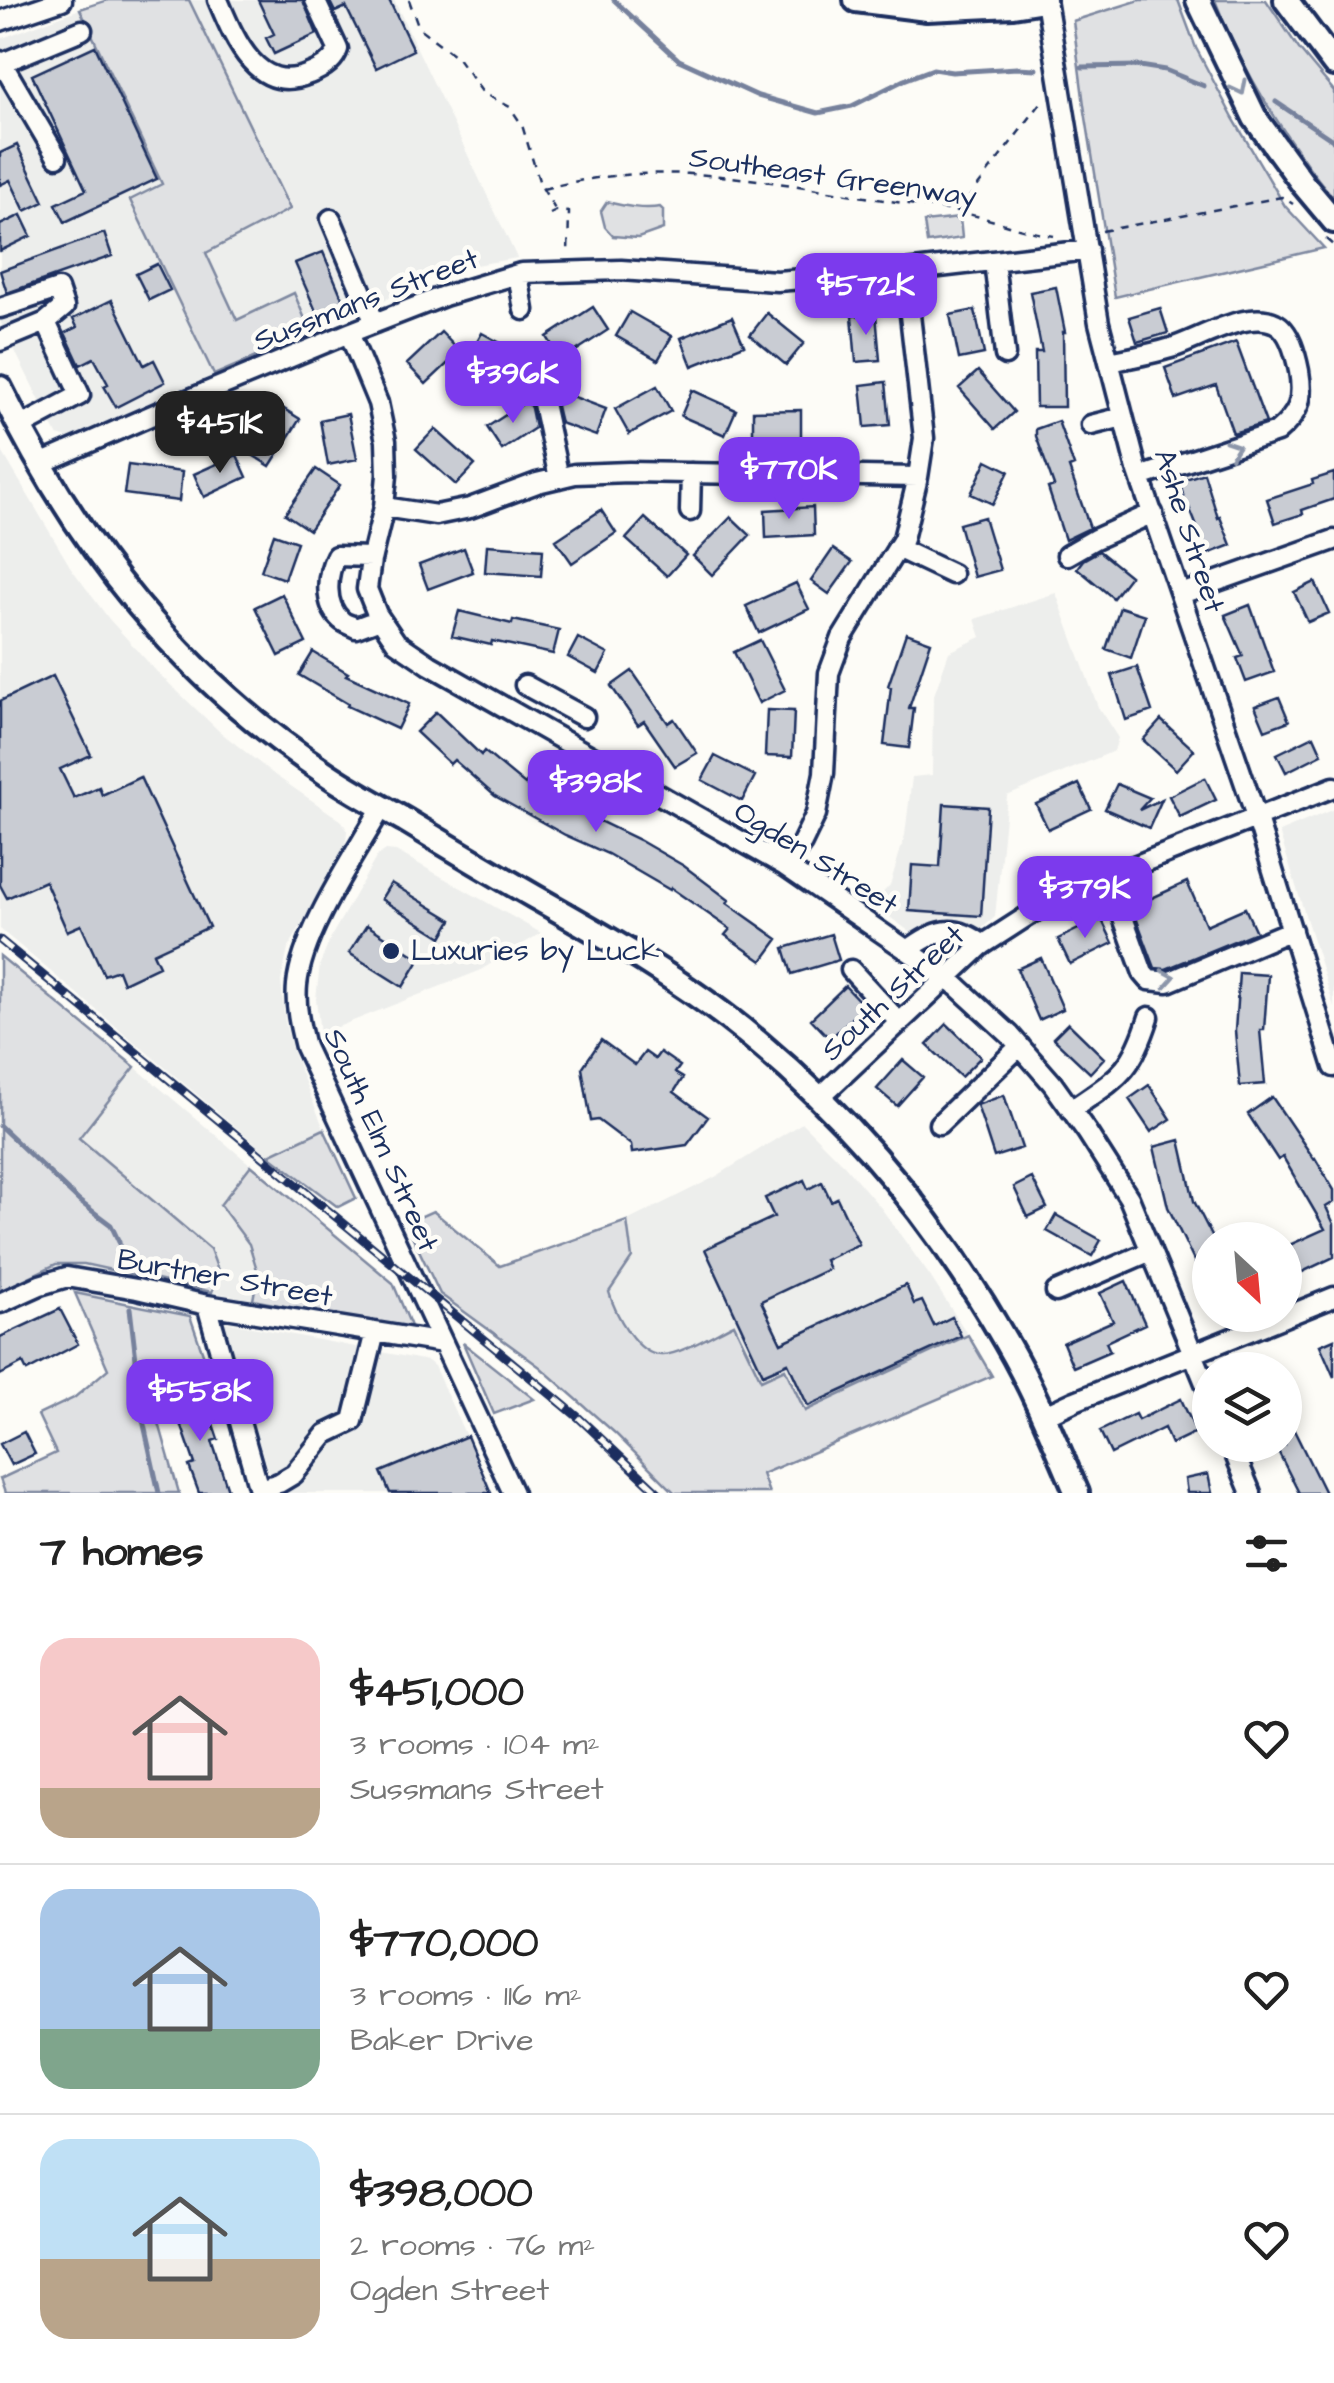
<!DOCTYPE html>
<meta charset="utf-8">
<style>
body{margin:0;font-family:"Architects Daughter",sans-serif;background:#f6f6f6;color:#222;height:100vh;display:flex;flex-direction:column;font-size:38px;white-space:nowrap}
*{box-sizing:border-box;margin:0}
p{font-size:32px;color:#767676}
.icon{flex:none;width:55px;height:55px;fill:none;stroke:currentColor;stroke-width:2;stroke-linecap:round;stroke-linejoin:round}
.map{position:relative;height:1493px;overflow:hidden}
.drawer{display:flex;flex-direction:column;background:#fff;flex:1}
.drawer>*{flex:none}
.needle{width:65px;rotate:154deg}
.controls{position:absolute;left:1192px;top:1222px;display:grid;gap:20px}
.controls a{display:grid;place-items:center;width:110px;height:110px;border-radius:50%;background:#fff;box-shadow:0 5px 15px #0003;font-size:50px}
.price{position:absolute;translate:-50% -85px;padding:0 22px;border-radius:20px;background:#7c3aed;color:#fff;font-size:32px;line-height:65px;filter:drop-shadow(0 2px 5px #0008)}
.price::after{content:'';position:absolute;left:50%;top:60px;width:30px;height:22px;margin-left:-15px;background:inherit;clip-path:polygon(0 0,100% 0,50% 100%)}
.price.current{background:#222;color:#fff}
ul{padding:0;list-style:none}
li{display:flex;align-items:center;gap:30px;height:250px;padding:0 40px}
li+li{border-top:2px solid #e0e0e0}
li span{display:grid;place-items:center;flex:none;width:280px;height:200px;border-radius:30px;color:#555}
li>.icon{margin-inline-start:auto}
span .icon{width:120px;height:120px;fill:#fffc;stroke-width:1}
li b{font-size:42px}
h2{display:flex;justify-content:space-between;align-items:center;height:120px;padding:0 40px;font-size:42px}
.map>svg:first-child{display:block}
.built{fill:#edeeec}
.green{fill:#e0e1e3;stroke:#7e88a0;stroke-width:2.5}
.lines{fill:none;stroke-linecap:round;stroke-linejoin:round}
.stream{stroke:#76819c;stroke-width:5}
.building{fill:#c9ccd3;stroke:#1b2f5e;stroke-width:2.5}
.minor-casing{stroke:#1b2f5e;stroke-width:25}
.major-casing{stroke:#1b2f5e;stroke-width:30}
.path{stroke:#1b2f5e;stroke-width:2.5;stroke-dasharray:8 8;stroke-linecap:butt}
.minor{stroke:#fdfcf7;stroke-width:18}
.major{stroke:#fdfcf7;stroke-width:22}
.rail-casing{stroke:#1b2f5e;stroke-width:9}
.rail{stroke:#fdfcf7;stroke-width:5;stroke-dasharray:15;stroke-linecap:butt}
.oneway{stroke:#8c96aa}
.poi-dot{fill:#1b2f5e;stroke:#fdfcf7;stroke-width:4}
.labels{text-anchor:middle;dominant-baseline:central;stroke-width:9;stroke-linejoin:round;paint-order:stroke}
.street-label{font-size:30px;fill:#1b2f5e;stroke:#fdfcf7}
.poi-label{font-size:30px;fill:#1b2f5e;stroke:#fdfcf7;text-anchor:start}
</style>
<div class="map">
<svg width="1334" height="1493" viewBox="0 0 1334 1493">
<rect width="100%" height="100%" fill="#fdfcf7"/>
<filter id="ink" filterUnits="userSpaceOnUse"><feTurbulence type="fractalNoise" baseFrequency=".01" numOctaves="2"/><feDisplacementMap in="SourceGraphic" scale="20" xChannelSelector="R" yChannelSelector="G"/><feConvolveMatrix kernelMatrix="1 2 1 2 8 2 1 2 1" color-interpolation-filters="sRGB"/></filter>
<g filter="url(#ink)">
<path class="built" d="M189 0H394L517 258 452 269 311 333 294 293 237 320 206 252 290 208Z
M80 9 163 184 131 200 214 375 68 438 57 435 0 321V39Z
M0 448 71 568 109 619 157 672 219 731 276 776 342 821 347 830 346 843 288 949 281 981 285 1022 293 1053 324 1129 269 1155 0 929Z
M1056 593 1098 707 1118 738 1114 751 1007 796 995 917 947 959 872 904 890 885 905 835 912 777 932 775 933 698 949 652 981 637 975 619Z
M1334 809V1007L1279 832Z
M386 850 396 851 541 933 479 971 320 1034 316 999 320 964 332 935 377 856Z
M135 1067 251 1165 220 1205 249 1244 258 1273 253 1300 212 1292 219 1273 79 1138Z
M802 1123 844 1165 881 1208 930 1276 968 1335 805 1411 761 1380 734 1324 688 1347 661 1355 641 1348 615 1310 609 1292 632 1258 627 1221 717 1176Z
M226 1322 428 1361 434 1366 492 1493H275L223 1327Z"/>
<path class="green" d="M108 0H189L290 209 206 253 237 320 294 293 311 333 214 375 130 200 162 184 80 9Z
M1140 0H1178L1196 48 1233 118 1285 206 1324 248 1115 297 1084 105 1073 21Z
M1215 0H1266L1299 49 1334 91V197C1320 184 1310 168 1299 153 1265 105 1236 55 1215 0Z
M607 202C624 206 643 210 660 207L663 210V229L638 238 613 236 605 227 601 211Z
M960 218 962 238 927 243 924 222Z
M0 956 135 1067 79 1138 210 1249 219 1273 212 1292 84 1264H56L0 1291Z
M324 1129 356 1198 338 1207 269 1155Z
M251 1165 393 1283 413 1331 253 1300 258 1273 249 1244 220 1205Z
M433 1211 500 1266 627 1221 632 1258 609 1292C615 1313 636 1355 661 1355 679 1356 717 1332 734 1324L761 1380 785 1369 805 1411 968 1335 992 1376 762 1474 769 1493H675L616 1434 540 1367 440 1294 406 1223Z
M75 1293 190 1316 210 1374 151 1395 179 1493H5L0 1479 56 1453 38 1415 74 1398 108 1369Z
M463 1343 534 1399 494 1414Z"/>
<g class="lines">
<path class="stream" d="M614 0 679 60 758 96 818 113 852 106 904 80 933 69 952 72 1017 68 1036 69
M1082 67 1140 66 1165 70 1204 86
M1276 102 1334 141
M0 1126 79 1201 111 1225 119 1242 122 1267
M130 1308 143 1420 159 1493"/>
</g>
<path class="building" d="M258 0H303L317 34 274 54 266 38 274 34Z
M329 0H389L413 50 376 68 346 7 335 12Z
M95 46 157 179 65 222 56 204 86 190 32 75Z
M17 145 44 202 25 211 10 180 0 185V153Z
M21 215 31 236 0 251V225Z
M104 233 112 256 7 293 0 271Z
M323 252 346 307 319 318 295 263Z
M157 264 170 290 149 300 136 274Z
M1056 287 1065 332H1063L1064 407H1036L1035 352H1042L1030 292Z
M112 300 144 365 154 360 165 382 116 407 104 386 108 384 94 358 80 365 65 333 77 327 73 319Z
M593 307 608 330 565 358H560L547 337Z
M1160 308 1168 333 1137 342 1129 317Z
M975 310 984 354 959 359 950 315Z
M630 312 672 336 658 360 616 336Z
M767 313 804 343 786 365 750 335Z
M876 314 880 360 856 362 852 316Z
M732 317 744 345 692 366 681 338Z
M441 332 460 352 426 384 407 364Z
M482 333 530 359 516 385 468 358Z
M1236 342 1266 423 1233 433 1216 385 1176 399 1165 368Z
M978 371 1014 412 995 429 959 388Z
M886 382 890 425 865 427 861 385Z
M657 386 671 411 629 434 615 409Z
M692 390 736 410 725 435 681 416Z
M561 392 606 409 596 436 560 423 556 406Z
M527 401 531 408 535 428 502 450 487 427Z
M276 404 300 419 270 466 246 451Z
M801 410V438L753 439V411Z
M348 414 357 459 328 465 320 420Z
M1058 421 1074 466 1069 468 1090 528 1065 540 1048 488 1054 486 1036 436V429Z
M435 429 475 465 456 485 416 449Z
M237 455 247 477 204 497 194 474Z
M987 460 1009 471 993 504 971 494Z
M128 465 182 472 179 501 124 494Z
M316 469 340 485 309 530 285 514Z
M1204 473 1218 518 1220 517 1231 545 1208 554 1189 507 1187 508 1179 481Z
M1334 473V499L1302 510 1303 514 1275 523 1267 499 1313 484 1312 480Z
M813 507 814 535 766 538 765 510Z
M601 510 616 533 572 563 556 540Z
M731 517 750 535 712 575 693 556Z
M984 517 1000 570 974 577 959 524Z
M645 518 686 555 667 576 626 539Z
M274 534 297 542 284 579 261 571Z
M487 545 543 549 541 576 485 572Z
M464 548 473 572 428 589 419 565Z
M833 549 852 562 829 594 811 581Z
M1099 551 1130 576 1113 598 1077 568 1083 560Z
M1315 582 1329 613 1308 622 1294 592Z
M796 583 809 609 759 633 746 606Z
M282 594 306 643 279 656 255 607Z
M1250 605 1274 672 1246 682 1237 658 1243 656 1225 615Z
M1120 607 1145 615 1131 658 1106 649Z
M459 611 512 624 513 620 559 630 553 654 492 641 491 645 452 636Z
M906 633 931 642 909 708H914L909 748 884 745 891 687 888 686Z
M578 638 608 654 598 673 568 657Z
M760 640 785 690 759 703 734 652Z
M313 652 348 673 346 675 409 704 397 729 347 706 348 704 299 675Z
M1137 667 1152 711 1126 720 1112 675Z
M632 671 668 723 674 719 697 753 675 766 644 721 638 725 611 686Z
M53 676 91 755 60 769 74 798 99 787 102 795 140 777 209 927 153 953 159 966 123 983 118 970 104 975 81 925 67 931 45 881 7 898 0 885V701Z
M1279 697 1289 721 1265 730 1255 706Z
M767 710 794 711 792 757 765 756Z
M436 712 481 755 484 751 525 785 527 782 566 805 639 840 684 866 729 900 727 903 778 939 762 961 725 935 730 929 671 888 670 890 608 854 565 835 495 796 454 760 450 764 416 732Z
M1161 720 1194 750 1176 770 1143 740Z
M1314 736 1322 754 1286 772 1277 754Z
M715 756 755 776 742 801 702 780Z
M1205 778 1216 800 1180 817 1169 796Z
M1079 784 1091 809 1048 829 1036 804Z
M1117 784 1150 798 1139 810 1162 799 1149 828 1105 809Z
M944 804 988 807 981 916 909 911 912 865 940 867Z
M1187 882 1206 925 1245 908 1256 932 1166 969 1155 968 1132 907Z
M391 883 452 920 442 937 381 899Z
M1101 918 1113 943 1070 964 1058 939Z
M367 925 420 959 403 987 349 953Z
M831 934 839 960 792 974 784 948Z
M1041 958 1063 1009 1039 1020 1017 969Z
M1239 973 1268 975 1264 1030H1260L1265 1084 1240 1086 1235 1031Z
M845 986 864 1006 830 1039 811 1019Z
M1068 1023 1104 1058 1090 1073 1053 1038Z
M947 1024 981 1057 961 1077 927 1045Z
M601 1040 635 1065 645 1052 655 1059 660 1052 680 1066 675 1073 683 1078 674 1092 708 1117 687 1145 632 1153 631 1145 598 1120 591 1121 582 1068Z
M903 1060 923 1077 897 1106 877 1089Z
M1149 1085 1171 1119 1151 1132 1129 1099Z
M1004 1095 1022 1148 994 1157 977 1105Z
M1272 1097 1314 1159 1315 1158 1334 1190V1202L1326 1207 1334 1224V1257L1296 1275 1285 1247 1325 1229 1283 1157 1278 1160 1248 1114Z
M1180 1140 1194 1201 1214 1240H1210V1255L1195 1263 1168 1207 1154 1147Z
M1032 1178 1047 1208 1028 1217 1014 1187Z
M804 1180 808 1189 822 1182 831 1201 837 1198 859 1244 825 1260 829 1269 761 1301 781 1343 906 1285 914 1304 922 1301 934 1326 952 1317 961 1336 808 1406 788 1363 763 1374 705 1249 774 1217 765 1198Z
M1056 1215 1101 1240 1092 1256 1047 1231Z
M1126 1281 1145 1324 1106 1342 1110 1351 1073 1367 1063 1343 1113 1321 1100 1293Z
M60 1309 78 1344 27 1371 23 1363 0 1375V1337Z
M1334 1339V1377L1320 1345Z
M197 1392 205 1421 211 1418 218 1439 212 1441 229 1493H199L189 1466 195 1464 179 1418 172 1419 167 1401Z
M1181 1399 1196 1432 1171 1444 1164 1428 1111 1454 1100 1431 1135 1414 1138 1420Z
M1285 1412 1325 1493H1299L1275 1445H1285Z
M24 1432 35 1454 11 1465 0 1444Z
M467 1436 491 1493H390L381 1472Z
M1208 1474 1212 1493H1187L1185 1479Z"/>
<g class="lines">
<g class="minor-casing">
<path id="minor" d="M218 0C234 38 257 96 309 74 322 69 334 62 338 49L315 0
M1046 0 1099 323 1136 466 1257 819 1334 1067
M0 21 62 0
M0 61 2 63 82 30
M2 63 57 157
M331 219 375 323
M994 261 1005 355
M518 274 524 310
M0 308 58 289 64 307 46 322
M349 333 378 403 386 441 387 475 384 507 371 560 367 589 377 614 396 642 430 665 785 866 949 979 1010 1035 1052 1083 1087 1132 1129 1198 1210 1395
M0 341 46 322 80 395 20 427
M1109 362C1129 358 1151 354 1171 348 1198 340 1247 309 1275 323 1290 330 1296 356 1299 371 1304 400 1299 414 1277 432L1140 477
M541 394 559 478
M173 406 185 431 190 437H205L216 427 217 418 206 392
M1091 425 1123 417
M40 464 173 406 349 333 444 296 521 273 621 270 777 281 905 271 1088 250
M384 507 436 515 470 508 537 483 575 474 629 472 918 477
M690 511 691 473
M897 548 952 574
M1067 555 1095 539 1153 513
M372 557 336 556C326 575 324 605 341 620 345 624 351 625 356 628L380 619
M1181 594 1334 540
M525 685 584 717
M382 807C355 855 302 932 297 985 295 1006 300 1027 305 1047L513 1493
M785 866 802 843 816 814 824 773 829 673 842 638 903 539 918 477 924 438 905 271
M1108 876 1143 973 1149 980 1168 982 1292 930
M908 950C936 930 954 922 983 945
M851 970 900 1023
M819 1098 981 946 1029 915 1091 883 1334 787
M1071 1110C1118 1077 1131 1074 1149 1017
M939 1124 1020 1046
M1056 1292 1151 1251
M0 1303 40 1285 67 1277 137 1289 207 1305 443 1343
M207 1305 260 1493
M1043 1416 1075 1401 1334 1297
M1231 1445 1251 1493
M259 1489 279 1483 294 1474 326 1434 353 1421 375 1332"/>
</g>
<g class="major-casing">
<path id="major" d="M856 0 927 9 1013 5 1044 0
M1198 0 1255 118 1303 184 1334 221
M1286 0 1334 64
M0 388C79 549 179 676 330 776 354 792 380 806 405 820 448 846 491 872 535 897 613 941 691 985 760 1044 859 1127 942 1230 1006 1342 1034 1390 1055 1442 1077 1493"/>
</g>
<path class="path" d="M409 0 419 28 458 58 483 93 510 107 522 125 540 184 556 211
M543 189C651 160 745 177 853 195 888 201 923 206 958 212 991 218 1021 231 1054 236
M958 212 1044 99
M550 214 556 211 569 212 568 256
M1102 231 1282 197 1293 204
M1326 239 1334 246"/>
<use href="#minor" class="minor"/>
<use href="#major" class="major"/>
<g class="rail-casing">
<path id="rail" d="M0 940 518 1367 578 1417 659 1493"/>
</g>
<use href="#rail" class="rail"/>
</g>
<defs><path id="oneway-chevron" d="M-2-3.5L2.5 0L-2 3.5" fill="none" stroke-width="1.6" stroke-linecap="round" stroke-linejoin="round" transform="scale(2.5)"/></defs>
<g class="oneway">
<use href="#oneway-chevron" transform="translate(1240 88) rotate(63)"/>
<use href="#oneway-chevron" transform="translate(1233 448) rotate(-19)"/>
<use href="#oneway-chevron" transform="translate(1168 978) rotate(-10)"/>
</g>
</g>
<circle class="poi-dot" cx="391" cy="951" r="10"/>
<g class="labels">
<g class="street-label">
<text transform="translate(833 177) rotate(8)">Southeast Greenway</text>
<text transform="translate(366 300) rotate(-21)">Sussmans Street</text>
<text transform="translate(1189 531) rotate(72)">Ashe Street</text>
<text transform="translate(816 858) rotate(32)">Ogden Street</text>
<text transform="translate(893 993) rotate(-43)">South Street</text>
<text transform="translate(381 1140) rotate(66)">South Elm Street</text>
<text transform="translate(225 1278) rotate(10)">Burtner Street</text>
</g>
<g class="poi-label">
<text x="411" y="951">Luxuries by Luck</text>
</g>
</g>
</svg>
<div class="controls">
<a><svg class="needle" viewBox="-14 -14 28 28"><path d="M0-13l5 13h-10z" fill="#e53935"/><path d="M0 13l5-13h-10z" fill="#767676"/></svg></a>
<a><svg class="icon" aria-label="layers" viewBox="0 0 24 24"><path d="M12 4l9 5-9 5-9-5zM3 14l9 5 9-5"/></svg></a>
</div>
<b class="price" style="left:866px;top:338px">$572K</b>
<b class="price" style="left:513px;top:426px">$396K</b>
<b class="price current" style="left:220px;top:476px">$451K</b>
<b class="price" style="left:789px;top:522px">$770K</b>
<b class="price" style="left:596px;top:835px">$398K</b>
<b class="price" style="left:1085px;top:941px">$379K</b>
<b class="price" style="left:200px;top:1444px">$558K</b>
</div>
<section class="drawer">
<h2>7 homes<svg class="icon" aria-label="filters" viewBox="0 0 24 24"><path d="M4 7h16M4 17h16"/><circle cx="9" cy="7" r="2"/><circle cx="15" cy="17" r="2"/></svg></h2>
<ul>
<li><span style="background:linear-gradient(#f6c9c9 75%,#b9a48a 0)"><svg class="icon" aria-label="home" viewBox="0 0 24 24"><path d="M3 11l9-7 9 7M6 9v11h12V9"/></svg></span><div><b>$451,000</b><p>3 rooms · 104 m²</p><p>Sussmans Street</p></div><svg class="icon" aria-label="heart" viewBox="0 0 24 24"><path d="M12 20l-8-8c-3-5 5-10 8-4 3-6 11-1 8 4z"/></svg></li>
<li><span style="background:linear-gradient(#a9c7e8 70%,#7fa58c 0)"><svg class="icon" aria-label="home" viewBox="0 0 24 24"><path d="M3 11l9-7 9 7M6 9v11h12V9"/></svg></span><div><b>$770,000</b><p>3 rooms · 116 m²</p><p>Baker Drive</p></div><svg class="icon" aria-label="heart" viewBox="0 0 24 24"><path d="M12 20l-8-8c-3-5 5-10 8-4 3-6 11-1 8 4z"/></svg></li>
<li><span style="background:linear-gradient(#bfe0f5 60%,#b9a48a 0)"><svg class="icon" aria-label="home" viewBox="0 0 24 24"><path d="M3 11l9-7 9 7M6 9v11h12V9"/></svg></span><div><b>$398,000</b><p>2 rooms · 76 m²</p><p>Ogden Street</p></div><svg class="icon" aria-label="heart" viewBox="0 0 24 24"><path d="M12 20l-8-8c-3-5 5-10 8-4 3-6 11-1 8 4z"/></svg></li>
</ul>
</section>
